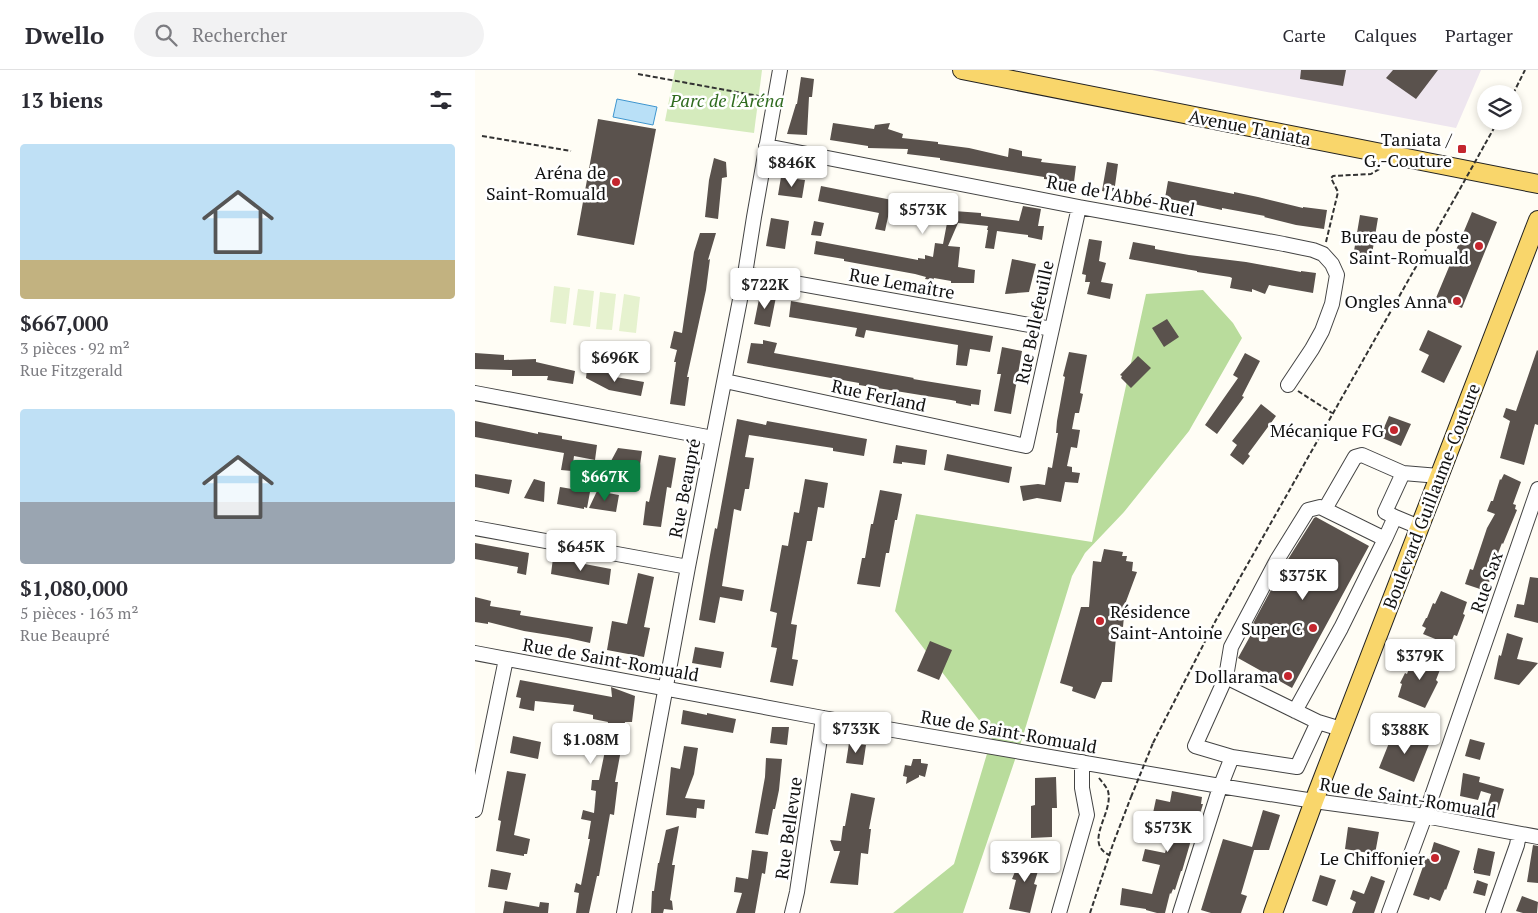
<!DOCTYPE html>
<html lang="fr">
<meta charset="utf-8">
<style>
body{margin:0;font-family:"PT Serif",serif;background:#f2f2f3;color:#2b2b33;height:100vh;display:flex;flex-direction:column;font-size:19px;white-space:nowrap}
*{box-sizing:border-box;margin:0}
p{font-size:16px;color:#7c7c81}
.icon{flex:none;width:28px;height:28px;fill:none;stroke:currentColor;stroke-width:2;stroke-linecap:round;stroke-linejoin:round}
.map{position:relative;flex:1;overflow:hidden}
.details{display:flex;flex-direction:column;background:#fff;width:475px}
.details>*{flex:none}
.controls{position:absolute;left:1002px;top:15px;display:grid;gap:10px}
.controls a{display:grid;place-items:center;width:45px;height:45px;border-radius:50%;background:#fff;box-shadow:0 2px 8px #0003;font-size:25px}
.price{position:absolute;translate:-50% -42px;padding:0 11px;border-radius:5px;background:#fff;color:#222;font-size:16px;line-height:32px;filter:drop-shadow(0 1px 2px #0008)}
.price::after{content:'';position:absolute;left:50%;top:30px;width:15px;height:11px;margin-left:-8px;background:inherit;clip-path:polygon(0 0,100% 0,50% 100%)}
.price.current{background:#0b8043;color:#fff}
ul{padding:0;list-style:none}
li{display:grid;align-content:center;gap:10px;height:265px;padding:0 20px}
li span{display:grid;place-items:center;height:155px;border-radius:5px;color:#555}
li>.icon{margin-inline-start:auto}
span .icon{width:90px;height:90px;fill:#fffc;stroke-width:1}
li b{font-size:21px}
h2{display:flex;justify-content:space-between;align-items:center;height:60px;padding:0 20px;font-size:21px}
header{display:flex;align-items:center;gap:30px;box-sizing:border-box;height:70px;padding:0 25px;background:#fff;border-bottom:1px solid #e1e1e2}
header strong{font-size:24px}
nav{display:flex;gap:28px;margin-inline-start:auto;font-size:18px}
.search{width:350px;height:45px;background:#f2f2f3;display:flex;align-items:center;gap:12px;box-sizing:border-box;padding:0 18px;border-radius:28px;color:#7c7c81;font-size:19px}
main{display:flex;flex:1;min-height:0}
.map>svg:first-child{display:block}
.industrial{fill:#eee6ef}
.green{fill:#d5ebbd}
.forest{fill:#b9dc9c}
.pitch{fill:#e6f2cf}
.water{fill:#b9e0f7;stroke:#3f96cf}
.building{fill:#5a524d}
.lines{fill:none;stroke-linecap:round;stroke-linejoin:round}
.minor-casing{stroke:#444;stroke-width:16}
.major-casing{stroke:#222;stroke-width:20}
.path{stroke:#333;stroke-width:2;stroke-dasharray:5 2.5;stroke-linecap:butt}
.minor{stroke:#fff;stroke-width:14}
.major{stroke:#f9d66b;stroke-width:18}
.path-bridge{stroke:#333;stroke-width:2;stroke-dasharray:5 2.5;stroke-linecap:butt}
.poi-dot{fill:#c4262e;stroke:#fff;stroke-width:2}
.labels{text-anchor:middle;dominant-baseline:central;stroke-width:5;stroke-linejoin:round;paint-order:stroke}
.park-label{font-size:18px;font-style:italic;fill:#2f6b1f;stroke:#fff}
.street-label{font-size:18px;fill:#111;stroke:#fff}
.poi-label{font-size:18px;fill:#111;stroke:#fff;text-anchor:end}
</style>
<header>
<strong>Dwello</strong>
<div class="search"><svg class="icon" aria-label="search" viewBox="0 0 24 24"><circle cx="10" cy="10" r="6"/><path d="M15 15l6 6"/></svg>Rechercher</div>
<nav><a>Carte</a><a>Calques</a><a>Partager</a></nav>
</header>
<main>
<section class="details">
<h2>13 biens<svg class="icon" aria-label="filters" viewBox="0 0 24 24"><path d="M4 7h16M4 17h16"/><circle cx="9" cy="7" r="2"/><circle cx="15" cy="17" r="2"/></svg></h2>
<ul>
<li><span style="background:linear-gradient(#bfe0f5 75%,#c2b280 0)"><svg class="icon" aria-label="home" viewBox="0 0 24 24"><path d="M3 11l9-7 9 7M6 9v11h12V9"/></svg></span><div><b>$667,000</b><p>3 pièces · 92 m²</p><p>Rue Fitzgerald</p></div></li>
<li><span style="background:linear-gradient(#bfe0f5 60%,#9aa5b1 0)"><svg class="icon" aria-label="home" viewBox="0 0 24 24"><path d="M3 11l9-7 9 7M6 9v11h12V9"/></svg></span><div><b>$1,080,000</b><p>5 pièces · 163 m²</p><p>Rue Beaupré</p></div></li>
</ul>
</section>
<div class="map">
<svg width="1063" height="843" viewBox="0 0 1063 843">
<rect width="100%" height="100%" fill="#fffdf5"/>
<path class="industrial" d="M677 0H1006L981 58Z"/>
<path class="green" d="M200 0H287L279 63 190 51Z"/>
<path class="forest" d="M728 220 758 253 767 268 714 361 649 442 610 483 597 506 547 669 488 843H418L479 794 517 667 420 541 441 444 617 472 671 224Z"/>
<path class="pitch" d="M79 216 95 218 91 254 75 252Z
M103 219 119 221 115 257 98 255Z
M125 222 141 224 137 260 121 259Z
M149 224 165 227 161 263 144 261Z"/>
<path class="water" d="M142 29 182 37 178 55 138 47Z"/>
<path class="building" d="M826 0H871L868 16 825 9Z
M918 0H963L941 29 911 8Z
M326 7 339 9 337 27H334L332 65 312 64 321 34H322Z
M123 49 181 59 159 175 102 165Z
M358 53 399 59 400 55 415 53 413 59 428 64 427 68 463 72V74L494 78 533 87 534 78 547 81V86L567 89 566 92 601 96 599 112 569 109V107L465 90V88L432 84 433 79 393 78V76L355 70Z
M239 88 251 92 252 107 247 108 243 149 230 147 234 110Z
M632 92 643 94 639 123 627 121Z
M306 107 330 110 327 128 303 125Z
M693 111 759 124V122L783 127 828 138V137L852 140 849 159 821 155 789 147 790 146 747 138V140L690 128Z
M346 116 417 130V128L459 137V134L480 135 479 141 506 143V146L544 151 548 136 566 139 563 156H569L567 170 553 167V165L522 161 519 179 510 178 513 160H512L513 156 483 153 473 176 485 177 483 197 500 200 499 213H476V211L459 208 458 210 450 209 451 207 440 204 369 191V189L339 184 341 171 443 190V188L450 189V185L458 187 460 173 468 174 472 153 445 146 444 149 414 142 410 161 400 159 404 143 343 131Z
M997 142 1022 152 987 238 961 228Z
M885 145 903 148 896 190 878 187Z
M296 148 314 151 310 179 291 176Z
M339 151 349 153 346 166 336 165Z
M225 163H241L233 190 235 189 231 220 212 307H214L210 336 195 334 201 292H199L202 280 195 278 199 261 207 263 219 182Z
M614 169 627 171 624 191 631 193 626 212 638 214 635 229 612 224 615 212H610L611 205 607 204Z
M658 172 680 176V179L714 185 771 192 826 202V201L841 203 838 223 794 215 790 224 777 219V222L755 218 757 208 755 207 722 202V201L654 189Z
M537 189 561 194 554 222 530 224Z
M285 224 301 227 295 257 279 254Z
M316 231 518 266 515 282 495 279 492 296 481 295 483 275 391 260 389 268 380 266 382 258 314 247Z
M692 249 704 267 689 277 677 258Z
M953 260 987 276 969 313 946 302 954 285 944 280Z
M288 270 302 273 299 283 439 308 438 309 506 320 504 335 496 334V336L481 333V331L476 330 384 315V313L373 311 272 293 276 273 288 274Z
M527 277 547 281 536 344 519 341 526 304H522Z
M1062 280 1063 281V355L1060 354 1049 395 1025 388 1035 351 1028 347 1031 338 1041 341Z
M594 282 612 285 605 323 608 324 604 343H600L597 359 605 360 602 378 596 377 592 396 597 397V402L605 403 603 413 590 412 586 432 562 428 548 431 545 416 563 414 570 415 573 397 577 398 583 363H581L582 351 590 307 588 306Z
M0 283 29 285V290L61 289V292L100 301 98 314 72 310 73 306H37V300L0 299Z
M770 283 785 291 767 326 769 327 742 364 730 355 763 308 758 305Z
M663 286 676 298 656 318 646 308 647 306 645 305Z
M112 299 135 302V306L169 312 166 326 134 320 111 308Z
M786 334 801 346 773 384 775 386 768 395 755 385 762 375 757 371Z
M914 346 936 354 926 376 905 367Z
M262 349 291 355 292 351 392 369 389 386 358 381V378L274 365 270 387 279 388 274 419H270L266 441 259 439 247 516 269 520 267 531 245 527 240 553 224 550 235 485 240 458 242 459Z
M0 351 63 364V362L87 366V369L122 375 120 390 99 386 97 401 86 400 89 383 0 367Z
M421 375 452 380 450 395 427 392V394L418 393Z
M143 378 167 381 165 395 136 391Z
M472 384 537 397 534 413 469 400Z
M184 385 201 388 196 418 192 417 186 457 168 455 171 431 174 432Z
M0 404 37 410 34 424 0 417Z
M1029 404 1046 412 1038 434 1041 435 1040 439 1042 440 1028 474 1027 473 1015 504H1017L1011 521 990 514 995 499 998 500 1012 458 1020 444 1012 441 1016 431H1018L1025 409 1026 410Z
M59 409 70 412 69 432 49 428Z
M330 409 353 413 349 438 343 437 337 471H332L316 554 322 555 317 589 323 590 318 616 295 612 302 578 296 577 302 543 295 541 307 475 313 476 319 442 324 443Z
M85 417 115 422 112 438 109 437V439L82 434Z
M405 420 427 424 422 450H420L414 483H411L405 517 382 514 387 488H390L396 454H398Z
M122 421 144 425 141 442 114 438Z
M841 447 894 476 817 618 763 588 778 561 775 559 810 494 839 448Z
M0 473 54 483 51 505 42 503 43 497 0 489Z
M629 479 648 482 647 486H652L651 491 658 492 657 501 662 502 646 545 649 546 648 557 642 556 637 612H627L620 629 597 621 598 617 585 613 606 537H614L618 491 626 492Z
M78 488 136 499 134 515 76 504Z
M163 503 179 507 169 557 175 558 169 587 132 580 137 551 152 554Z
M1055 507 1063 508V553L1039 547 1042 534 1049 535Z
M966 521 992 532 988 544 990 545 982 566 979 565 975 575 948 564 951 558 947 556 951 548H952L958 533 960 534Z
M0 527 16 531 15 536 46 541 45 545 118 557 115 573 93 568 49 561 13 552V554L0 552Z
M1032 563 1048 568 1042 589 1063 593 1044 615 1019 609 1024 585 1026 586Z
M455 571 477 580 464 610 442 601Z
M220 577 249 582 246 598 217 593Z
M939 585 948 589 949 586 966 597 961 610 963 612 950 638 923 627 927 614 925 613 930 603 932 604Z
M45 610 137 627 136 617 160 626 157 652H150L146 680 140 712H143L139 745 135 744 124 806H122L114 843H101L104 823 99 822 101 813 106 815 115 769H113L116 751 106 749 108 740 119 743 121 721 116 720 117 710H124L131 676H129L133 652 118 649V645L98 641 99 635 60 631 59 641 44 638 46 628 41 627Z
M208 640 232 645V643L261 649 258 663 206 654Z
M297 657H314L312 675 295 673Z
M920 658 955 672 939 712 904 698Z
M38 666 66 672 63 689 35 683Z
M995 669 1010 673 1005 690 990 686Z
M374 673 391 675 388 695 371 693Z
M209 676 223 678 219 704 210 728 230 730 229 739 222 738 221 748 191 745 196 697 205 699Z
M291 688 307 689 304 720 300 739H298L293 765 280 763 290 707Z
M438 689H446V693L453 694 450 707 444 705V707L431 714 432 707 428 706 430 695 436 696Z
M32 701 51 704 39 765 55 769 52 784H49V786L21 781 26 751 23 750Z
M988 703 1005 707 1004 712 1029 719 1023 740 1012 737 1016 724 1006 721 1003 730 985 726Z
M581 707 582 738H577V767L556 768V736L560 735V708Z
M697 721 727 727 726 734H728L725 744 720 743 716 759 719 760 707 801H706L700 820 698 819 696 824 695 823 690 843H682L671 840V839L645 835 647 818 677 824 685 795 667 791 670 779 690 783 694 768 691 767 697 747 678 743 681 729 695 732Z
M376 723 400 728 394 759H396L393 784 386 783 383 815 355 813 365 781H359L355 770 366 771 368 756H370Z
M788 740 805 745 794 780H779L766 824 772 826 766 843H736L726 840 748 769 777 777Z
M204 756 197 795H200L195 830 197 831 198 840 189 839 188 843H176L177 821H179L183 793H184L191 760Z
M873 757 904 762 900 784 870 779Z
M959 772 985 781 971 820 970 819 965 831 955 827 954 830 938 825 951 788 954 789Z
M1058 775 1063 776V813L1052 812Z
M1003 778 1020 782 1015 806 999 803V800H998Z
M277 780 293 782 290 804 287 803 280 843H261L267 823 259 822 261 807 273 809Z
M548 782 567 788 559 814 562 815 555 843 534 839 541 810 537 809Z
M16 799 36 803 32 820 13 817Z
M845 805 861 810 852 836 837 831Z
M896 806 910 811 899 843H877L881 832 875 829 878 820 889 824Z
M1002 810 1013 814 1010 826 998 823Z
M1047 826 1063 832 1062 843H1048L1041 841Z
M30 831 64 837 65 832 74 833 73 843H28Z"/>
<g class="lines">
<g class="minor-casing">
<path id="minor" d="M291 76 604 137 809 174 838 180 848 184 857 194 862 205 857 234 847 261 837 279 813 315
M270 204 577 259
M250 311 551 376 604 137
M0 323 238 368
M850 439 880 387 887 385 928 403
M920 447 910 442 928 403 964 406
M0 458 213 497
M910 469 920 447 944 457
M0 583 348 648 745 716 839 731 950 746 1063 767
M751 607 756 577 802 490 833 440 845 437 910 469 866 558 820 641
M757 687 720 676 751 607 843 652
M0 740 31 589
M149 843 213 497 270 204 279 147 305 0
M317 843 322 822 348 648
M584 843 612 745 607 718V692
M705 843 744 720 757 687 822 697 843 652 866 659
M914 843 950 746 1063 419
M1018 843 1042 775 1044 764"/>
</g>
<g class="major-casing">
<path id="major" d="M487 0 1063 114
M798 843 839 731 1063 150"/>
</g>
<path class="path" d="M163 4 289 27
M1038 24 1050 0
M7 66 96 81
M1010 74 1023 51
M851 172 863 122 856 108 858 106 896 104 906 98
M823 321 857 343
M678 673 741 550 981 126
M624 708C627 712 631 716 633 721 639 743 608 772 634 785
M615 843 638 774 656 727"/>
<use href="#minor" class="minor"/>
<use href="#major" class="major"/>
<path class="path-bridge" d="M981 126 1010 74
M656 727 678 673"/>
</g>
<g class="poi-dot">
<rect x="982" y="74" width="10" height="10" rx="2.5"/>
<circle cx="141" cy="112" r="5"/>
<circle cx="1004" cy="176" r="5"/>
<circle cx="982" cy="231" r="5"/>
<circle cx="919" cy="360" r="5"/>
<circle cx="625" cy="551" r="5"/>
<circle cx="838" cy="558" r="5"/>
<circle cx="813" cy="606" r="5"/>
<circle cx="960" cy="788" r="5"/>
</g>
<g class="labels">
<g class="park-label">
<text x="252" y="30">Parc de l'Aréna</text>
</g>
<g class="street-label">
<text transform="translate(775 57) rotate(11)">Avenue Taniata</text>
<text transform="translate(646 125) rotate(11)">Rue de l'Abbé-Ruel</text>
<text transform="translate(427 213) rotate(10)">Rue Lemaître</text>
<text transform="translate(559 252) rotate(-78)">Rue Bellefeuille</text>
<text transform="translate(404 325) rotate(12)">Rue Ferland</text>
<text transform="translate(209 418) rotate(-79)">Rue Beaupré</text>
<text transform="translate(956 426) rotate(-69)">Boulevard Guillaume-Couture</text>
<text transform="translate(1011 512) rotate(-71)">Rue Sax</text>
<text transform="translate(136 589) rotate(10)">Rue de Saint-Romuald</text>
<text transform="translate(534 661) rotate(10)">Rue de Saint-Romuald</text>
<text transform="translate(933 727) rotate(9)">Rue de Saint-Romuald</text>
<text transform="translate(313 758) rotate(-82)">Rue Bellevue</text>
</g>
<g class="poi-label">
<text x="977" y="69">Taniata /<tspan x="977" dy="21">G.-Couture</tspan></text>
<text x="131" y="102">Aréna de<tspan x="131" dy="21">Saint-Romuald</tspan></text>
<text x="994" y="166">Bureau de poste<tspan x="994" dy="21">Saint-Romuald</tspan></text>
<text x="972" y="231">Ongles Anna</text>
<text x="909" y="360">Mécanique FG</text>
<text x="635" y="541" text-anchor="start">Résidence<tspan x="635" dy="21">Saint-Antoine</tspan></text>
<text x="828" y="558">Super C</text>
<text x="803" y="606">Dollarama</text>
<text x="950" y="788">Le Chiffonier</text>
</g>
</g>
</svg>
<div class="controls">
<a><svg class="icon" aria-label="layers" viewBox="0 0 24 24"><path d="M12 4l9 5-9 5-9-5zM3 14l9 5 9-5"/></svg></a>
</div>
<b class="price" style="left:317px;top:118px">$846K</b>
<b class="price" style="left:448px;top:165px">$573K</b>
<b class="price" style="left:290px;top:240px">$722K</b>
<b class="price" style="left:140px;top:313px">$696K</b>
<b class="price current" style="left:130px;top:432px">$667K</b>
<b class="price" style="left:106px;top:502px">$645K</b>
<b class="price" style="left:828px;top:531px">$375K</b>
<b class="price" style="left:945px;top:611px">$379K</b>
<b class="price" style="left:381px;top:684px">$733K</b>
<b class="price" style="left:930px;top:685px">$388K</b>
<b class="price" style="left:116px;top:695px">$1.08M</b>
<b class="price" style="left:693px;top:783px">$573K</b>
<b class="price" style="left:550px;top:813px">$396K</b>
</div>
</main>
